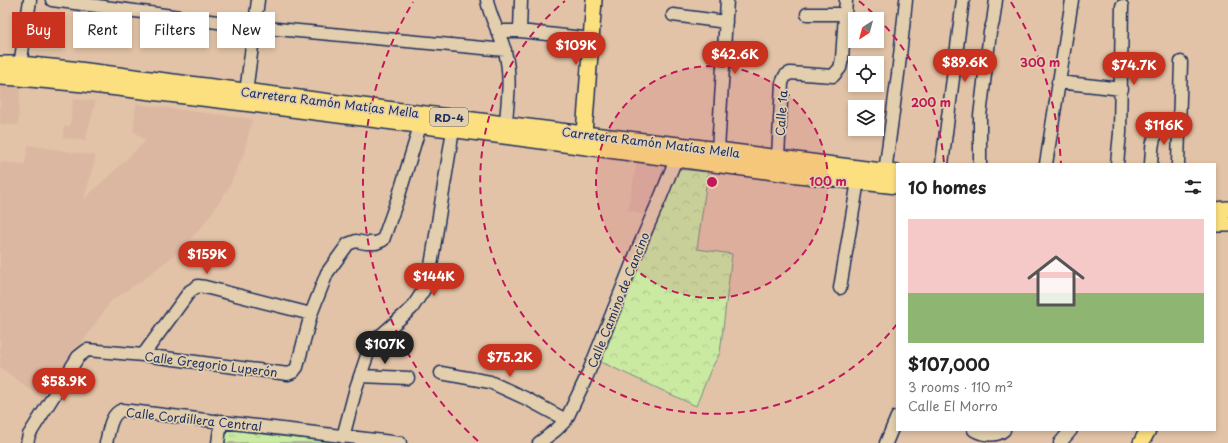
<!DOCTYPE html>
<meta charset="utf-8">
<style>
body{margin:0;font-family:"Playpen Sans",sans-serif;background:#f2f2f2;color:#222;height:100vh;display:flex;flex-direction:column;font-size:15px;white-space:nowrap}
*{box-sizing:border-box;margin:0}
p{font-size:13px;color:#767676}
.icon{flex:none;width:22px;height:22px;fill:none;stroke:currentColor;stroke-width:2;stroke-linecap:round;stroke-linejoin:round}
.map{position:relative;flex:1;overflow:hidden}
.details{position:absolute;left:896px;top:163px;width:320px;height:268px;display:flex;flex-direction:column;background:#fff;border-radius:0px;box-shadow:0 2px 6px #0003}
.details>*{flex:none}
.guide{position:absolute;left:12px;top:12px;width:380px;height:36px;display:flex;gap:8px}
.needle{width:26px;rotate:216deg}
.tools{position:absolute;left:848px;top:12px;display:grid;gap:8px}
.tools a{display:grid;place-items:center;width:36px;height:36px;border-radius:0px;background:#fff;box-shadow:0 2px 6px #0003;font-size:20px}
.price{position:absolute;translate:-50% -34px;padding:0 9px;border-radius:14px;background:#c8321e;color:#fff;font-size:13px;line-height:26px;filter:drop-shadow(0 1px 2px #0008)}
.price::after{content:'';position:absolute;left:50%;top:24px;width:12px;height:9px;margin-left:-6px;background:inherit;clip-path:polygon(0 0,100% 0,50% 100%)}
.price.active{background:#222;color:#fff}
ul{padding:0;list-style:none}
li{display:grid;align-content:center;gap:8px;height:212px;padding:0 12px}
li+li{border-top:1px solid #e0e0e0}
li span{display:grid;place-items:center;height:124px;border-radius:0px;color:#555}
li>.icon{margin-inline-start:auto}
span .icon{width:72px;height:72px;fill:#fffc;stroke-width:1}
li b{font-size:17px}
h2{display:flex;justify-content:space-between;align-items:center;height:48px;padding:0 12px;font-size:17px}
.pill{padding:0 14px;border-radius:0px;background:#fff;box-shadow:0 2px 6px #0003;font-size:14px;line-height:36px}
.pill.active{background:#c8321e;color:#fff}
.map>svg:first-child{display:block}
.built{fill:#dbb7a1}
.grass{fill:url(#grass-tufts);stroke:#728c80}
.forest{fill:url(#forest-crowns);stroke:#728c80}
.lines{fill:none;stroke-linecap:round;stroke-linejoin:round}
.minor-casing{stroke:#1b2f5e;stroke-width:15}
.major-casing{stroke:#1b2f5e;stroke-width:18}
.minor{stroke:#e3cead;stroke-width:12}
.major{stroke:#fce080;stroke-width:15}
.ring{fill:none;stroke:#c2185b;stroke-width:2;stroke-dasharray:7 5}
.labels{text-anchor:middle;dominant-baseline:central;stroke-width:3.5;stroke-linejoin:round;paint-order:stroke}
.shield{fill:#e3cead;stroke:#575f76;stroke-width:1}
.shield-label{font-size:11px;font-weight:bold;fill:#1b2f5e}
.street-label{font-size:12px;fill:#1b2f5e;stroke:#e3cead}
.centre{fill:#c2185b;stroke:#e3cead;stroke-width:2}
.ring-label{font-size:12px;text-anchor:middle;font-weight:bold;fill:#c2185b;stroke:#e3cead;stroke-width:3.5;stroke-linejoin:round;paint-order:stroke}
</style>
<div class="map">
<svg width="1228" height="443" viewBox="0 0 1228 443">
<defs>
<pattern id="grass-tufts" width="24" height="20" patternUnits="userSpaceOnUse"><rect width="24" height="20" fill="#cae9a1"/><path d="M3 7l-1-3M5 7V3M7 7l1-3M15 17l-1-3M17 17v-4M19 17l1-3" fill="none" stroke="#adc88d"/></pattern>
<pattern id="forest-crowns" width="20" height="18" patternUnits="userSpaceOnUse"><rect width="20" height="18" fill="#cae9a1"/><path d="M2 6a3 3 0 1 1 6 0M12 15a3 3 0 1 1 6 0" fill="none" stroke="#adc88d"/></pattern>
</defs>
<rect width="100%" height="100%" fill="#e2c3a7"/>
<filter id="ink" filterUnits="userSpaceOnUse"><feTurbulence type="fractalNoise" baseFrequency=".025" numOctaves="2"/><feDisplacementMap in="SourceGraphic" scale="8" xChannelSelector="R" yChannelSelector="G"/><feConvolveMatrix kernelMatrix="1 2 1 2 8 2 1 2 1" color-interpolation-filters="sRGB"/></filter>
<g filter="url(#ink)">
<path class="built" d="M0 86 20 87 18 125 0 124Z
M73 99 96 101 85 140 63 138 64 126H70Z
M136 104 252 119 244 153 230 185 214 210 200 229 177 253 140 282 111 301 43 399 0 367V358L1 355 0 354V162L25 164 28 145 96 156 84 199 146 141 133 131Z
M637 162 666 168 647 216 628 210Z"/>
<path class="grass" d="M226 426 380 443H224Z"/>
<path class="forest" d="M678 169 708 172 697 249 732 254 720 353 711 369 696 406 601 362Z"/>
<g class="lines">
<g class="minor-casing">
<path id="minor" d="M52 0 255 27 505 50
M487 0C490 19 501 34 505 52 512 78 507 106 505 132
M807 14H845
M673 15 726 22
M497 31H520L592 39
M520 31 521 0
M19 72 30 0
M1058 82 1122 89
M245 100 258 0
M718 150 727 0
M778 157 782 83 785 76 790 73 833 76 840 68 842 59 846 0
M942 164 963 0
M980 164V116L990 32 993 22 996 0
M1046 164 1072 0
M1117 164 1120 133 1122 6
M1151 164C1153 138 1150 130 1179 126
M1178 164 1181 62
M885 172 898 74 906 0
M840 288 858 181
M143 355 190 291 198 286 205 287 311 314
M441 373 490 382 527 399 566 420
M360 376 408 378
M974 430C982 435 996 437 1004 430
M343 437 356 388 371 344 412 308 425 288 429 278 453 130
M27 443 29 435 78 357 87 350 143 355 288 374 293 372 297 367 311 314 327 273 348 244 356 241 366 243H376L383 240 399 195 420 126
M106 443C109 432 110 414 122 410L400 443
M218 443 221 421
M539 443 556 430 566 420 587 376 640 244 661 196 676 159V151
M886 443 897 417
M1060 443 1071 430"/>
</g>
<g class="major-casing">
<path id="major" d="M0 64H20L71 69 584 134 687 146 897 173
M0 77 19 78 84 84 244 103 504 136 781 173 897 186
M584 134 594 0
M1215 210 1228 209
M1215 224H1228
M1141 443 1148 430"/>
</g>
<use href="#minor" class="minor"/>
<use href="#major" class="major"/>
</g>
</g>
<circle cx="712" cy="182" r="116" fill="#c2185b" fill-opacity=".12"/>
<g class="ring">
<circle cx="712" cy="182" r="116"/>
<path d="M897 324A233 233 0 1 1 565 1M859 1A233 233 0 0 1 944 164"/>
<path d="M478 441A349 349 0 0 1 413 2M1011 2A349 349 0 0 1 1061 164"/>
</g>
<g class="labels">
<rect class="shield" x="430" y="108" width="38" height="18" rx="3"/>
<g class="shield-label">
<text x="449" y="117">RD-4</text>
</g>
<g class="street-label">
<text transform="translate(330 102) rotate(7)">Carretera Ramón Matías Mella</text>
<text transform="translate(781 113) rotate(-86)">Calle 1a</text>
<text transform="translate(651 142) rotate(7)">Carretera Ramón Matías Mella</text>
<text transform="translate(618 300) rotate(-68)">Calle Camino de Cancino</text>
<text transform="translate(211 364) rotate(7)">Calle Gregorio Luperón</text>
<text transform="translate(194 419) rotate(6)">Calle Cordillera Central</text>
</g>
</g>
<circle cx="712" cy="182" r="6" class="centre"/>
<g class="ring-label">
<text x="1040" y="67">300 m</text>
<text x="931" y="107">200 m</text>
<text x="828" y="186">100 m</text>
</g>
</svg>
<div class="tools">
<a><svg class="needle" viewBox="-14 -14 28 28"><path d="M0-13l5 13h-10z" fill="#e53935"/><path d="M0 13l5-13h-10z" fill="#767676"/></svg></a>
<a><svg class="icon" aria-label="locate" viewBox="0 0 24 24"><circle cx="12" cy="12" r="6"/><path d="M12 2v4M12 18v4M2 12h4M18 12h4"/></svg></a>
<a><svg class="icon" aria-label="layers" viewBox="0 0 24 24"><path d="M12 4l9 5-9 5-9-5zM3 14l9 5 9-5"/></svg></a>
</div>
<b class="price" style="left:576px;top:66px">$109K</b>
<b class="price" style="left:735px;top:75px">$42.6K</b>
<b class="price" style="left:965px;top:83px">$89.6K</b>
<b class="price" style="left:1134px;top:86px">$74.7K</b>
<b class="price" style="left:1164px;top:146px">$116K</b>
<b class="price" style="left:207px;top:275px">$159K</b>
<b class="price" style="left:434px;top:297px">$144K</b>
<b class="price active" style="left:385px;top:365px">$107K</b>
<b class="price" style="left:510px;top:378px">$75.2K</b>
<b class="price" style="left:64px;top:402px">$58.9K</b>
<div class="guide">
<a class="pill active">Buy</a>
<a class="pill">Rent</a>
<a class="pill">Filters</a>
<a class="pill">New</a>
</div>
<section class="details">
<h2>10 homes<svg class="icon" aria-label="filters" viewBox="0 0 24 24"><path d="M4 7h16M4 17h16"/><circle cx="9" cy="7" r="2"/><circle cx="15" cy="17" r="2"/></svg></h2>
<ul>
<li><span style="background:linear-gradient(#f6c9c9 60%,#8fb573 0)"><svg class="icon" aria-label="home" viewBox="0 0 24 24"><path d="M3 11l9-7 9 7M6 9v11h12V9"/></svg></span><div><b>$107,000</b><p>3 rooms · 110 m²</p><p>Calle El Morro</p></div></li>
</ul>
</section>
</div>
